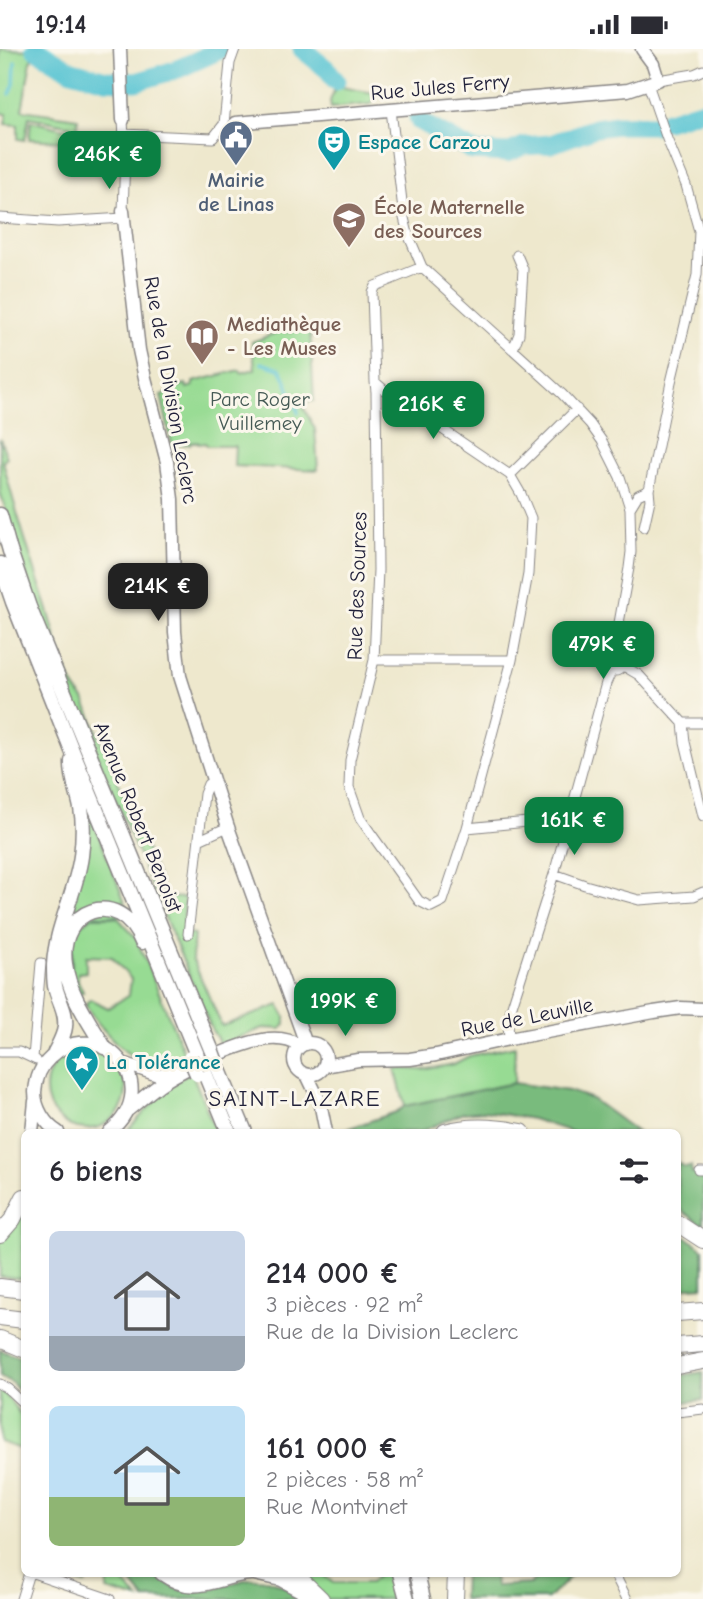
<!DOCTYPE html>
<html lang="fr">
<meta charset="utf-8">
<style>
body{margin:0;font-family:"Comic Neue",sans-serif;background:#f2f2f3;color:#2b2b33;height:100vh;display:flex;flex-direction:column;font-size:26px;white-space:nowrap}
*{box-sizing:border-box;margin:0}
p{font-size:23px;color:#7c7c81}
.icon{flex:none;width:38px;height:38px;fill:none;stroke:currentColor;stroke-width:2;stroke-linecap:round;stroke-linejoin:round}
.map{position:relative;flex:1;overflow:hidden}
.side{position:absolute;left:21px;top:1080px;width:660px;height:448px;display:flex;flex-direction:column;background:#fff;border-radius:10px;box-shadow:0 2px 5px #0004}
.side>*{flex:none}
.price{position:absolute;translate:-50% -60px;padding:0 16px;border-radius:14px;background:#0b8043;color:#fff;font-size:23px;line-height:46px;filter:drop-shadow(0 2px 4px #0008)}
.price::after{content:'';position:absolute;left:50%;top:42px;width:21px;height:16px;margin-left:-10px;background:inherit;clip-path:polygon(0 0,100% 0,50% 100%)}
.price.current{background:#222;color:#fff}
ul{padding:0;list-style:none}
li{display:flex;align-items:center;gap:21px;height:175px;padding:0 28px}
li span{display:grid;place-items:center;flex:none;width:196px;height:140px;border-radius:10px;color:#555}
li>.icon{margin-inline-start:auto}
span .icon{width:84px;height:84px;fill:#fffc;stroke-width:1}
li b{font-size:30px}
h2{display:flex;justify-content:space-between;align-items:center;height:84px;padding:0 28px;font-size:30px}
.status{display:flex;justify-content:space-between;align-items:center;height:49px;padding:0 35px;background:#fff;direction:ltr}
.status svg{height:19px;fill:currentColor}
.map>svg:first-child{display:block}
.green{fill:#97db93;stroke:#5c7e67;stroke-width:2}
.forest{fill:#79bb7d;stroke:#4e6e5c;stroke-width:2}
.lines{fill:none;stroke-linecap:round;stroke-linejoin:round}
.stream{stroke:#5ac5d3;stroke-width:3.5}
.river{stroke:#5ac5d3;stroke-width:19}
.street-casing{stroke:#888584;stroke-width:11}
.secondary-casing{stroke:#888584;stroke-width:15}
.primary-casing{stroke:#888584;stroke-width:17}
.highway-casing{stroke:#888584;stroke-width:18}
.street{stroke:#fff;stroke-width:9}
.secondary{stroke:#fff;stroke-width:12}
.primary{stroke:#fff;stroke-width:14}
.highway{stroke:#fff;stroke-width:16}
.primary-bridge-casing{stroke:#888584;stroke-width:17;stroke-linecap:butt}
.primary-bridge{stroke:#fff;stroke-width:14}
.labels{text-anchor:middle;dominant-baseline:central;stroke-width:6;stroke-linejoin:round;paint-order:stroke}
.street-label{font-size:21px;fill:#22223b;stroke:#fbf7ec}
.culture-label{font-size:21px;font-weight:bold;fill:#0d838f;stroke:#fbf7ec;text-anchor:start}
.service-label{font-size:21px;font-weight:bold;fill:#4e5e75;stroke:#fbf7ec}
.education-label{font-size:21px;font-weight:bold;fill:#785e54;stroke:#fbf7ec;text-anchor:start}
.park-label{font-size:21px;fill:#455a55;stroke:#fbf7ec}
.neighbourhood-label{font-size:23px;letter-spacing:2px;fill:#22223b;stroke:#fbf7ec}
</style>
<div class="status"><b>19:14</b><svg viewBox="0 0 49 12"><path d="M0 12V9h3v3zM5 12V6h3v6zM10 12V3h3v9zM15 12V0h3v12zM26 1h20v11H26zM47 4h2v5h-2z"/></svg></div>
<div class="map">
<svg width="703" height="1550" viewBox="0 0 703 1550">
<rect width="100%" height="100%" fill="#fbf7ec"/>
<filter id="ink" filterUnits="userSpaceOnUse"><feTurbulence type="fractalNoise" baseFrequency=".0143" numOctaves="2"/><feDisplacementMap in="SourceGraphic" scale="14" xChannelSelector="R" yChannelSelector="G"/><feConvolveMatrix kernelMatrix="1 2 1 2 8 2 1 2 1" color-interpolation-filters="sRGB"/></filter>
<filter id="wash" filterUnits="userSpaceOnUse"><feTurbulence type="fractalNoise" baseFrequency=".00686" numOctaves="4" result="noise"/><feDisplacementMap in="SourceGraphic" scale="28" xChannelSelector="R" yChannelSelector="G"/><feGaussianBlur stdDeviation="1.57" result="paint"/><feColorMatrix in="noise" values="0 0 0 0 0 0 0 0 0 0 0 0 0 0 0 0 0 1.4 0 .05"/><feComposite in="paint" operator="in"/></filter>
<g filter="url(#wash)">
<rect width="100%" height="100%" fill="#eee8cd"/>
<path class="green" d="M0 0 33 1 22 61 78 69 77 82 107 84V94L79 93 70 77 29 68 25 91 18 90V76L5 75 7 65 0 64Z
M336 37 374 44 372 55 331 59 330 52Z
M31 72 68 81 75 93 29 90Z
M310 281 314 352 301 354 315 380 318 421 234 417 235 397H208L205 394 199 395 198 393H191L190 395 172 396 161 346 172 343 171 339 186 335 187 339 193 337V333L240 321 241 324 255 320 252 293 278 283Z
M0 389 7 409 3 412C15 463 32 512 48 561 56 586 65 633 84 650L166 848 185 849 183 884 194 886 192 909 222 977 279 956 285 968V975L281 980 263 979 221 996 212 981 43 578 0 443Z
M87 763 90 764 130 866 73 869 71 949 66 952 59 940Z
M95 866 118 869 136 889 188 1013C179 1016 169 1020 160 1020 135 1020 96 975 85 955L91 950 108 959 129 946 131 930 112 908 86 907V923L78 924V932L83 943 77 945 70 923 72 888 78 878Z
M515 997 514 1034 405 1057 395 1019 423 1021 454 1015 469 1007Z
M46 1040a40 40 0 1 1 80 0a40 40 0 1 1-80 0Z
M191 1022 216 1083H126L165 1041Z
M24 1160V1230L0 1228V1191Z
M1 1340 24 1370V1401L0 1393V1345Z
M61 1524H119L124 1534 139 1550 107 1541 108 1532 88 1527 86 1535 74 1532Z
M300 1524H321L333 1534H370L381 1524H391L397 1550H327Z"/>
<path class="forest" d="M514 1034 569 1042 592 1050 637 1083H572L532 1070 484 1062 463 1064 420 1083H338L396 1063 405 1057Z
M677 1113 684 1118 691 1117 692 1124 703 1126V1177L677 1158Z
M677 1188 688 1189 703 1200V1237L677 1239Z
M0 1301 24 1310V1347L12 1334 0 1327Z
M703 1323V1351L677 1354V1327Z
M124 1524H155C182 1550 197 1544 231 1535 239 1532 249 1529 258 1530 275 1530 289 1540 302 1550H145Z
M464 1524H494L495 1537 530 1535 541 1524H574L548 1550H463Z"/>
<g class="lines">
<path class="stream" d="M10 45 14 35 15 13
M261 314 280 320C286 329 288 338 292 348 295 355 298 356 298 364"/>
<path class="river" d="M35 0 72 22 106 31 136 33 178 20 222 0
M302 0 328 21 336 32
M417 64 419 72 473 102 507 104 524 97 551 95 595 79 617 76H656
M667 72 703 61"/>
</g>
</g>
<g filter="url(#ink)">
<g class="lines">
<g class="street-casing">
<path id="street" d="M658 31 694 25 703 21
M391 61 404 169 408 185 422 218 562 345 590 375 602 392 620 428 630 459
M123 71 125 109 123 162
M224 75 230 14 235 0
M123 85 213 89 224 75
M105 100 124 101
M0 169 58 173 124 169
M513 300 519 285 523 220 517 206
M375 333 383 340 510 426 521 445 531 469 528 525 512 611 467 779 443 852 431 858 419 852 360 769 349 738 350 711 374 611 378 521 376 343 375 333 372 243 375 237 422 218
M510 426 577 360
M644 478 650 451 649 441
M615 608V596L629 519 631 503 630 459 638 446 649 441 671 333 697 226 699 182 686 136 667 90 648 35
M608 615a7 7 0 1 1 14 0a7 7 0 1 1-14 0Z
M374 611H512
M622 616 639 626 683 674 685 693 703 767
M683 674H703
M467 779 547 771H570
M199 791 228 778
M554 825 585 836 639 851 694 847 703 843
M188 885 204 745 208 735 214 733
M509 990 508 973 511 960 554 825 606 634 612 621
M0 1003H19L36 1011
M33 1009 41 914
M699 1121H703
M0 1335 8 1340 24 1355
M677 1363 703 1360
M33 1524 110 1550
M614 1524 627 1550
M21 1550 29 1524"/>
</g>
<g class="secondary-casing">
<path id="secondary" d="M120 0 123 71
M235 74 628 41 658 31 653 15 642 0
M123 162 139 301 145 329 167 413 172 450 175 583 180 627 228 778 306 995
M294 1010a16 16 0 1 1 32 0a16 16 0 1 1-32 0Z
M123 1014 158 1026 176 1023
M324 1017 358 1011 410 1010 436 1006 509 990 654 963 681 959 703 960
M307 1026 320 1053 326 1083
M128 1061C138 1053 148 1044 158 1037 181 1020 241 993 269 990 280 989 291 991 300 997
M32 1083 35 1052
M58 1083C45 1075 35 1059 35 1043 36 1029 40 1018 50 1009 96 962 169 1034 109 1083"/>
</g>
<g class="primary-casing">
<path id="primary" d="M0 466 10 502 29 558 211 1000
M0 515 13 553 73 704 197 1006
M104 998C89 972 69 946 65 915 57 860 119 837 142 893
M55 1003C59 995 64 987 65 978 67 963 58 951 55 937 54 931 54 922 54 916 56 877 76 844 81 807 83 791 84 775 81 759 78 743 71 729 72 712
M217 1016 245 1083
M204 1022 229 1083
M162 1524C197 1549 217 1526 251 1524
M254 1524 281 1530 314 1548
M400 1524 407 1550
M417 1524 423 1550"/>
</g>
<g class="highway-casing">
<path id="highway" d="M445 1083C470 1076 496 1078 522 1083
M677 1174 703 1191
M0 1185 13 1170 24 1148
M0 1238 24 1241
M677 1264 703 1262
M0 1268 24 1271
M0 1290 24 1300
M677 1297 703 1295
M677 1317 703 1312
M183 1524 198 1526 206 1524
M294 1524 321 1550
M455 1550 456 1524"/>
</g>
<use href="#street" class="street"/>
<use href="#secondary" class="secondary"/>
<use href="#primary" class="primary"/>
<use href="#highway" class="highway"/>
<g class="primary-bridge-casing">
<path id="primary-bridge" d="M211 1000 217 1016
M190 1009 197 1025"/>
</g>
<use href="#primary-bridge" class="primary-bridge"/>
</g>
</g>
<defs>
<g id="civic-pin" transform="scale(1.75)"><path d="M0 17L-7.5 6A9.5 9.5 0 1 1 7.5 6Z" fill="#5c6f8a" stroke="#fbf7ec"/><path d="M-.6-6.5H3V-4.5H.6V-3L4-1V1h2V6H-6V1h2V-1L-.6-3ZM-1.2 2.5V6h2.4V2.5Z" fill="#fff"/></g>
<g id="theatre-pin" transform="scale(1.75)"><path d="M0 17L-7.5 6A9.5 9.5 0 1 1 7.5 6Z" fill="#0f9aa8" stroke="#fbf7ec"/><path d="M-5-5.5Q0-4 5-5.5V0Q5 5 0 6Q-5 5-5 0ZM-3.3-2.5H-1v1.5H-3.3ZM1-2.5H3.3v1.5H1ZM-2.8 1Q0 5.5 2.8 1Z" fill="#fff"/></g>
<g id="school-pin" transform="scale(1.75)"><path d="M0 17L-7.5 6A9.5 9.5 0 1 1 7.5 6Z" fill="#8d6e63" stroke="#fbf7ec"/><path d="M0-5L7-2L0 1L-7-2ZM-4 1L0 2.5L4 1V4Q0 6-4 4Z" fill="#fff"/></g>
<g id="library-pin" transform="scale(1.75)"><path d="M0 17L-7.5 6A9.5 9.5 0 1 1 7.5 6Z" fill="#8d6e63" stroke="#fbf7ec"/><path d="M-6-4Q-3-5.5-.7-3.5V5Q-3 3-6 4ZM6-4Q3-5.5 .7-3.5V5Q3 3 6 4Z" fill="#fff"/></g>
<g id="sight-pin" transform="scale(1.75)"><path d="M0 17L-7.5 6A9.5 9.5 0 1 1 7.5 6Z" fill="#0f9aa8" stroke="#fbf7ec"/><path d="M0-6L1.8-2.2L6-1.7L2.9 1.2L3.7 5.4L0 3.3L-3.7 5.4L-2.9 1.2L-6-1.7L-1.8-2.2Z" fill="#fff"/></g>
</defs>
<g fill-rule="evenodd">
<use href="#civic-pin" x="236" y="88"/>
<use href="#theatre-pin" x="334" y="93"/>
<use href="#school-pin" x="349" y="170"/>
<use href="#library-pin" x="202" y="287"/>
<use href="#sight-pin" x="82" y="1013"/>
</g>
<g class="labels">
<g class="street-label">
<text transform="translate(440 38) rotate(-5)">Rue Jules Ferry</text>
<text transform="translate(171 341) rotate(80)">Rue de la Division Leclerc</text>
<text transform="translate(357 537) rotate(-88)">Rue des Sources</text>
<text transform="translate(138 768) rotate(68)">Avenue Robert Benoist</text>
<text transform="translate(527 968) rotate(-11)">Rue de Leuville</text>
</g>
<g class="culture-label">
<text x="358" y="93">Espace Carzou</text>
<text x="106" y="1013">La Tolérance</text>
</g>
<g class="service-label">
<text x="236" y="131">Mairie<tspan x="236" dy="24">de Linas</tspan></text>
</g>
<g class="education-label">
<text x="374" y="158">École Maternelle<tspan x="374" dy="24">des Sources</tspan></text>
<text x="227" y="275">Mediathèque<tspan x="227" dy="24">- Les Muses</tspan></text>
</g>
<g class="park-label">
<text x="260" y="350">Parc Roger<tspan x="260" dy="24">Vuillemey</tspan></text>
</g>
<g class="neighbourhood-label">
<text x="295" y="1049">SAINT-LAZARE</text>
</g>
</g>
</svg>
<b class="price" style="left:109px;top:142px">246K €</b>
<b class="price" style="left:433px;top:392px">216K €</b>
<b class="price current" style="left:158px;top:574px">214K €</b>
<b class="price" style="left:603px;top:632px">479K €</b>
<b class="price" style="left:574px;top:808px">161K €</b>
<b class="price" style="left:345px;top:989px">199K €</b>
<section class="side">
<h2>6 biens<svg class="icon" aria-label="filters" viewBox="0 0 24 24"><path d="M4 7h16M4 17h16"/><circle cx="9" cy="7" r="2"/><circle cx="15" cy="17" r="2"/></svg></h2>
<ul>
<li><span style="background:linear-gradient(#c9d6e8 75%,#9aa5b1 0)"><svg class="icon" aria-label="home" viewBox="0 0 24 24"><path d="M3 11l9-7 9 7M6 9v11h12V9"/></svg></span><div><b>214 000 €</b><p>3 pièces · 92 m²</p><p>Rue de la Division Leclerc</p></div></li>
<li><span style="background:linear-gradient(#bfe0f5 65%,#8fb573 0)"><svg class="icon" aria-label="home" viewBox="0 0 24 24"><path d="M3 11l9-7 9 7M6 9v11h12V9"/></svg></span><div><b>161 000 €</b><p>2 pièces · 58 m²</p><p>Rue Montvinet</p></div></li>
</ul>
</section>
</div>
